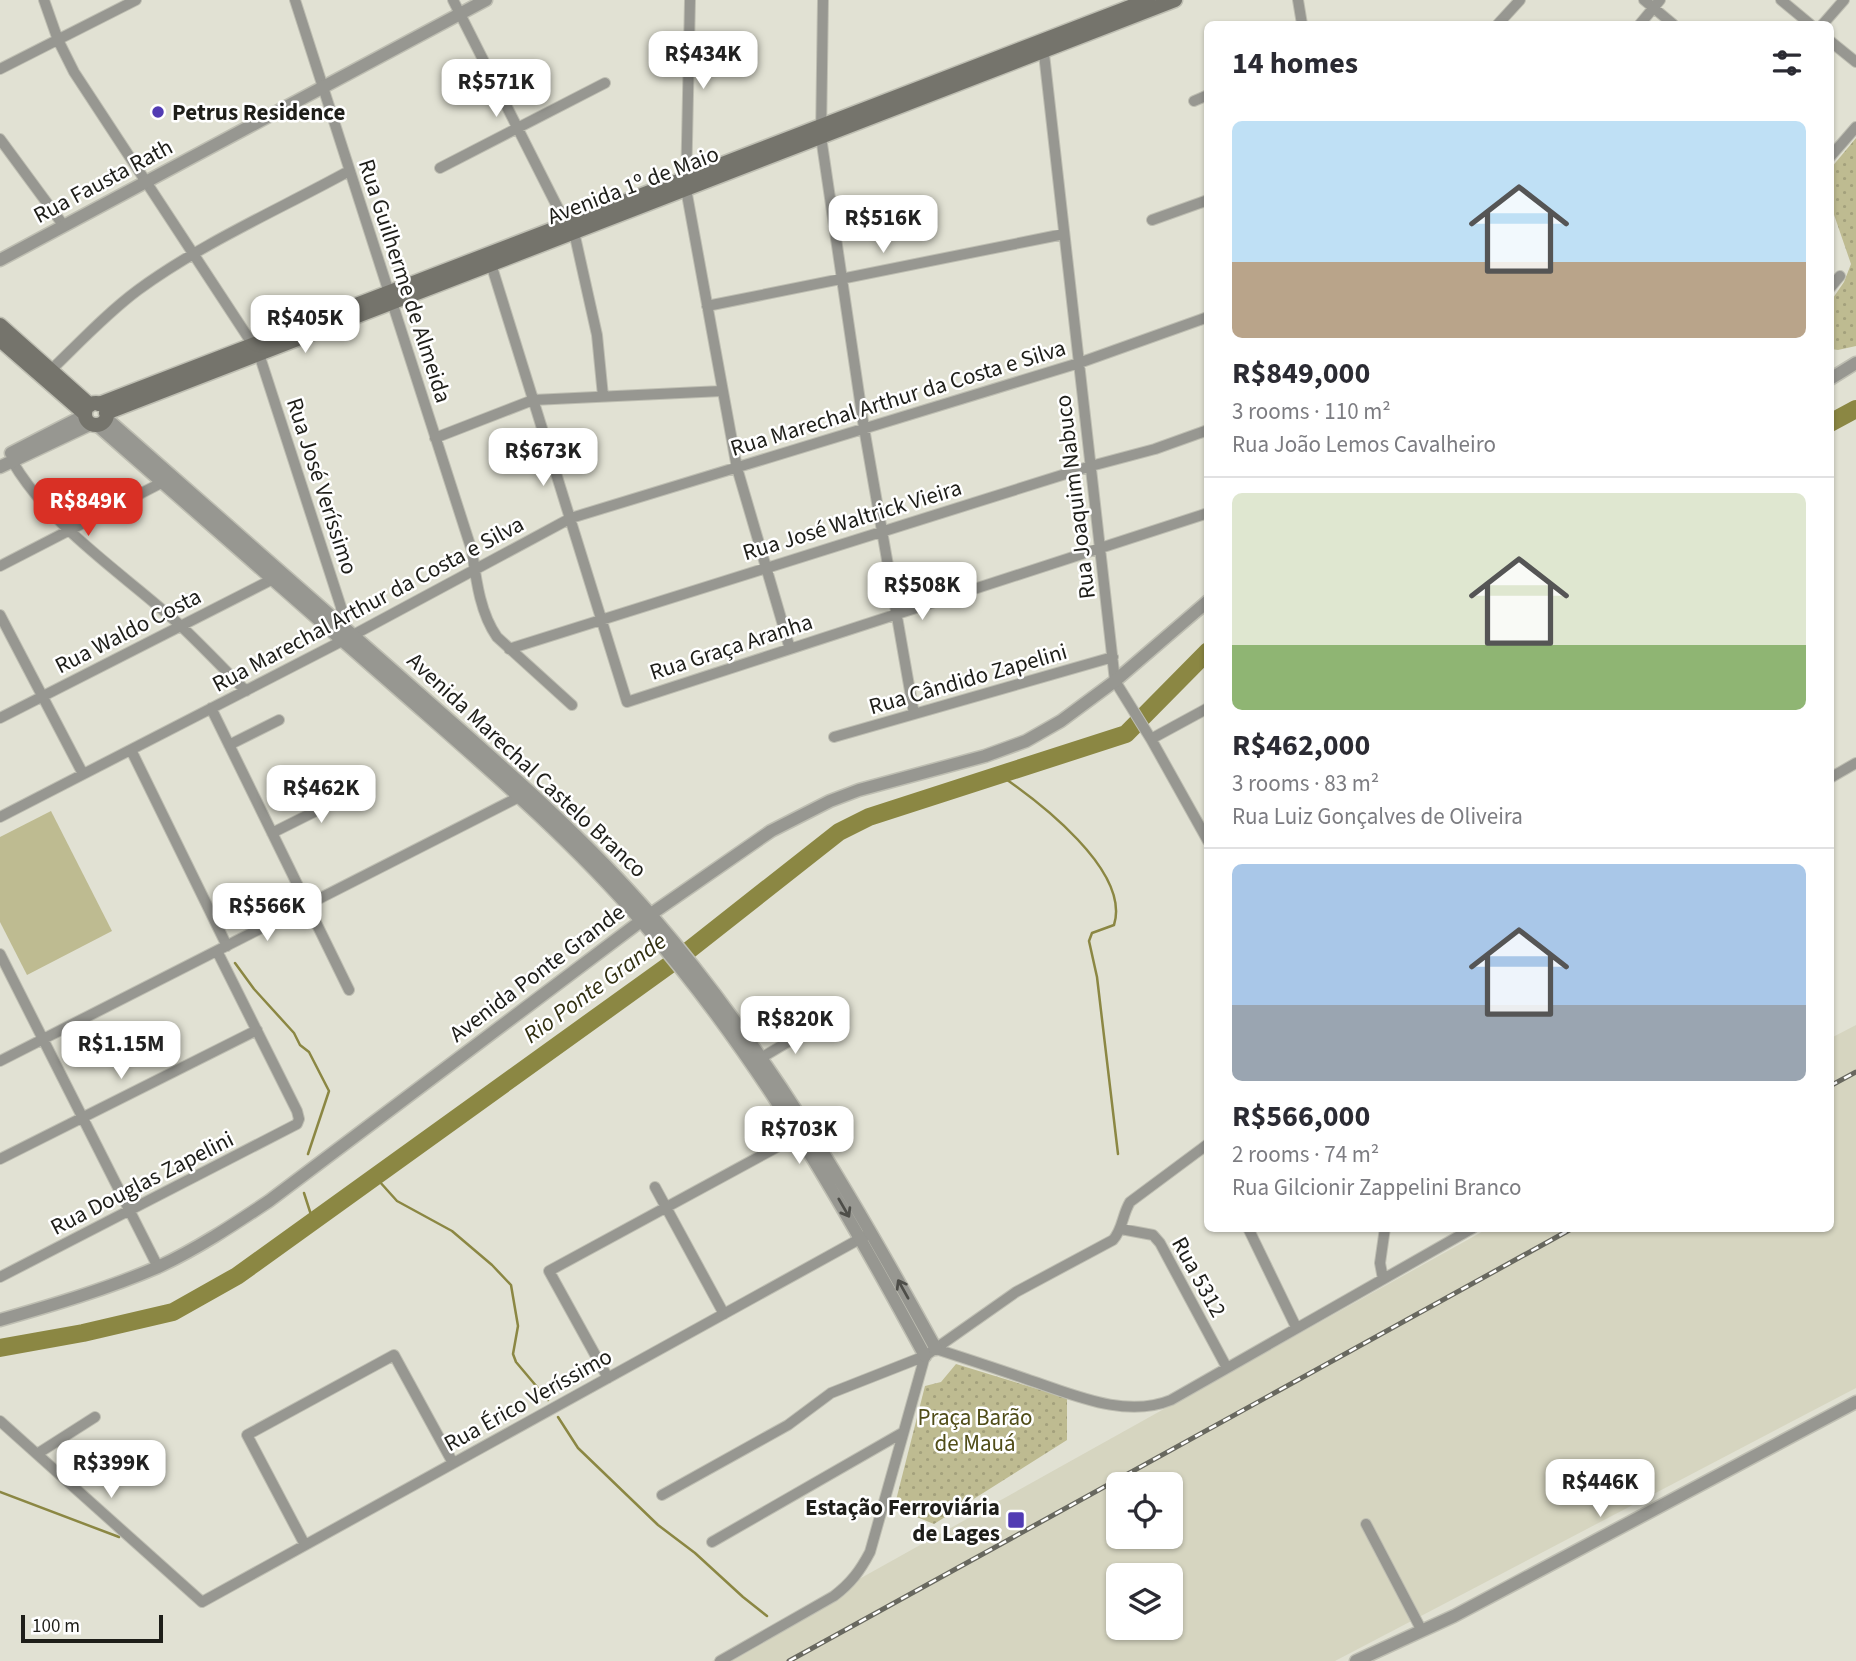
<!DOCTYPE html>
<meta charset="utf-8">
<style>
body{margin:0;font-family:"Source Sans 3",sans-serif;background:#f2f2f3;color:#2b2b33;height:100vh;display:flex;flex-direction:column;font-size:26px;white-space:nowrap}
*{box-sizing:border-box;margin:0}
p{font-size:23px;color:#7c7c81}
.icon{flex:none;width:38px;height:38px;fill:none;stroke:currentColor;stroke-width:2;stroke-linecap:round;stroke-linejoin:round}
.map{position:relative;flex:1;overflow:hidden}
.side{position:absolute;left:1204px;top:21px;width:630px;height:1211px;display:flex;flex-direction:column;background:#fff;border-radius:10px;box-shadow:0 2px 5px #0004}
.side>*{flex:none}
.tools{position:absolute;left:1106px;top:1472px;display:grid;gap:14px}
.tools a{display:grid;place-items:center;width:77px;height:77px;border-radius:10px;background:#fff;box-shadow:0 2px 5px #0004;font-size:35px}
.scale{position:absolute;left:21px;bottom:18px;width:142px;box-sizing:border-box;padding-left:7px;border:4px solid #1e1e19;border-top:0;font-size:19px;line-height:24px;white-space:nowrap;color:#1e1e19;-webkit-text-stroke:5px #fff;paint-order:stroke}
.price{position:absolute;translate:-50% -60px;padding:0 16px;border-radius:14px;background:#fff;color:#222;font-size:23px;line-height:46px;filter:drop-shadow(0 2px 4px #0008)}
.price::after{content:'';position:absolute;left:50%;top:42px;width:21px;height:16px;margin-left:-10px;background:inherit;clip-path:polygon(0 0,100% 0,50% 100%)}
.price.current{background:#d93025;color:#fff}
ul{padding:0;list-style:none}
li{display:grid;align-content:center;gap:14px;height:371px;padding:0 28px}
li+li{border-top:2px solid #e1e1e2}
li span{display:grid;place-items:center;height:217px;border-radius:10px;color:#555}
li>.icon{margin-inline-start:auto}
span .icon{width:126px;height:126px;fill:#fffc;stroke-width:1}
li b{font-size:30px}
h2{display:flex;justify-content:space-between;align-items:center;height:84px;padding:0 28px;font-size:30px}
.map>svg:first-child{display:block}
.built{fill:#d6d5c0;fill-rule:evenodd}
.green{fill:url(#green-dots)}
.pitch{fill:#bebb91}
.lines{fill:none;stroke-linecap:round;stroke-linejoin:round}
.stream{stroke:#8b8743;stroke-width:2.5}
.river{stroke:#8b8743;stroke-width:18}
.minor-casing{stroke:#bebeb2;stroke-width:12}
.tertiary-casing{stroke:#bebeb2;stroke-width:15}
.secondary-casing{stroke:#bebeb2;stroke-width:17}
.minor{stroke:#979791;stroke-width:10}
.tertiary{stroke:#979791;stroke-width:12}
.secondary{stroke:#75746c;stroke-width:14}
.rail-casing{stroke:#68685f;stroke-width:5}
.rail{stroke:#fff;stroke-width:2.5;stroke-dasharray:8;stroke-linecap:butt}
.oneway{stroke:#4e4e49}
.poi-dot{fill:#513bb3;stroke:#fff;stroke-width:2.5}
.labels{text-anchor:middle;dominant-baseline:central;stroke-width:5;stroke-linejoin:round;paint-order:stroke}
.poi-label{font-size:23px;font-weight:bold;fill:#1e1e19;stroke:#fff;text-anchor:start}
.street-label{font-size:23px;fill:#1e1e19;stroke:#fff}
.park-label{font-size:23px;fill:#504d18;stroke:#fff}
.water-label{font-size:24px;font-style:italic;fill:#323011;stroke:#fff}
</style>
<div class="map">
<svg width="1856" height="1661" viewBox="0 0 1856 1661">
<defs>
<pattern id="green-dots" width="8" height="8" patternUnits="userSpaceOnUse" patternTransform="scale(1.75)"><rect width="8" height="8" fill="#bebb91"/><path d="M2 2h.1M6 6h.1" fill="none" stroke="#a3a07c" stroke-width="1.8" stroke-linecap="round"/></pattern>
</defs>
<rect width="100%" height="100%" fill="#e1e1d3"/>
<path class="built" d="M1856 1025V1388L1335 1661H712L1487 1229 1830 1228 1831 1038ZM1118 1484H1171V1536H1118ZM1118 1575H1171V1628H1118Z"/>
<path class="green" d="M1856 138V346L1838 350 1831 349V301L1844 282 1851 264 1831 206V168Z
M956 1364 1067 1398V1440L934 1524 894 1508 925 1386 941 1382Z"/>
<path class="pitch" d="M51 811 112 931 27 975 0 922V837Z"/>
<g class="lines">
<path class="stream" d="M1000 775C1038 801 1131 871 1114 925L1092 933 1089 941 1097 977 1118 1154
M235 963 254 989 294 1033 300 1045 309 1052 329 1091 308 1154
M373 1178 379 1181 397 1201 452 1231 492 1265 511 1285 518 1326 513 1354 516 1362 548 1400
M304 1193 313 1221
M558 1417 578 1448 658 1525 695 1553 743 1597 767 1616
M0 1492 119 1537"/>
<path class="river" d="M1830 423 1856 409
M0 1348 83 1333 173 1312 237 1276 679 958 839 832 869 817 1126 734 1208 651"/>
<g class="minor-casing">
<path id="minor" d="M44 0 58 40 74 72 259 354 341 607 343 628
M295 0 472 551C476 579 480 613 497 637L572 705
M453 0 566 224
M690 0 686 189 737 468 790 649
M823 0 821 137 864 428 914 714
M1298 0 1302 24
M1644 0 1673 24
M1781 0 1810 24
M1498 24 1520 0
M1640 24 1660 0
M1823 24 1844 0
M1830 41 1856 62
M1043 45 1115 681 1151 739 1208 841
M0 69 136 0
M1194 101 1208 95
M0 139 64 226
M1830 157 1856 127
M440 168 605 83
M1152 220 1208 200
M574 232 597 335 603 396
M491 264 627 702 1208 513
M1830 288 1840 276
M707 306 1064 234
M51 370C79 343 107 313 138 290 202 243 280 209 349 171
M435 438 533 400 722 391
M12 461C53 530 123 573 181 626 203 647 224 669 246 691
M0 566 163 482
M0 615 83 774
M509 649 1091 466 1155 449 1208 430
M211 708 349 990
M0 718 273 579
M834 737 1113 657
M1151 739 1208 708
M229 745 279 720
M131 750 227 946
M1830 778 1856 763
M0 817 342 641 571 518 1079 363 1208 317
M272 833 356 791
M0 954 158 1267
M761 1058 813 1027
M0 1061 519 797
M0 1159 257 1030
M655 1187 724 1314
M1248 1228 1296 1327
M1121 1229 1153 1235 1160 1243 1227 1368
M0 1277 297 1124 299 1119 297 1111 217 951
M1383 1279 1380 1263 1385 1228
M936 1349C967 1359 998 1369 1029 1380 1072 1394 1125 1419 1171 1400L1473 1228
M608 1378 549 1271 803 1133
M0 1421 202 1602 865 1236
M37 1454 95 1417
M662 1495 788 1425 831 1393 925 1356 1016 1292 1113 1240C1123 1229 1122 1215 1130 1202L1208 1144
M1366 1524 1422 1631
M712 1542 902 1433
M305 1545 247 1435 394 1355 453 1463
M720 1661 834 1596C851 1583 860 1571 870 1552L925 1356"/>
</g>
<g class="tertiary-casing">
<path id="tertiary" d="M0 260 486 0
M1830 379 1856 363
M106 418C205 506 305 593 405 681 490 756 578 830 652 916 766 1048 853 1197 936 1349
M97 425C198 514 300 603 401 692 484 765 570 838 643 923 757 1054 843 1204 925 1356
M11 453 85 415
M0 467 91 424
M0 1320C53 1305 107 1289 158 1267 197 1249 233 1225 269 1201L641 921 771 831 830 801 859 790 985 756 1026 741 1061 721 1115 681 1208 601
M1356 1661 1454 1616 1856 1402"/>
</g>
<g class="secondary-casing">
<path id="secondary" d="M0 325 90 405
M0 340 85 414
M85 414a11 11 0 1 1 22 0a11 11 0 1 1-22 0Z
M99 404 1148 0
M106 413 1175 0"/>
</g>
<use href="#minor" class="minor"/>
<use href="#tertiary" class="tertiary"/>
<use href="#secondary" class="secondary"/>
<g class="rail-casing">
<path id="rail" d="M1830 1086 1856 1072
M789 1661 1573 1228"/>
</g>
<use href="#rail" class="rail"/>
</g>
<defs><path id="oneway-shaft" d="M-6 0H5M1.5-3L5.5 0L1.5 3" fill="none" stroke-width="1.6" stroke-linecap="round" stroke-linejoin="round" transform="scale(1.75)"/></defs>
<g class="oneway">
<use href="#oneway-shaft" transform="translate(844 1208) rotate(60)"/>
<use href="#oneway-shaft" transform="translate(903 1289) rotate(-119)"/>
</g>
<g class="poi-dot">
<circle cx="158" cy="112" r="7"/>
<rect x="1007" y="1511" width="18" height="18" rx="3.5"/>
</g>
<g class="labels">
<g class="poi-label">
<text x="172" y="112">Petrus Residence</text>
<text x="1000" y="1507" text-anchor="end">Estação Ferroviária<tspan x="1000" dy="26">de Lages</tspan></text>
</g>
<g class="street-label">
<text transform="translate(103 181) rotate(-28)">Rua Fausta Rath</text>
<text transform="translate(633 185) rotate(-21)">Avenida 1º de Maio</text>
<text transform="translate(405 281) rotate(72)">Rua Guilherme de Almeida</text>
<text transform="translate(898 398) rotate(-17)">Rua Marechal Arthur da Costa e Silva</text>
<text transform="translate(322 486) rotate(72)">Rua José Veríssimo</text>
<text transform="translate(1075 497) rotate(-97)">Rua Joaquim Nabuco</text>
<text transform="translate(852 520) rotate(-17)">Rua José Waltrick Vieira</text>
<text transform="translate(368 604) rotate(-28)">Rua Marechal Arthur da Costa e Silva</text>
<text transform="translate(128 631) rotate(-27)">Rua Waldo Costa</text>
<text transform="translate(731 647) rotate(-18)">Rua Graça Aranha</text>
<text transform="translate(968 679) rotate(-16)">Rua Cândido Zapelini</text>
<text transform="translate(527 765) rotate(43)">Avenida Marechal Castelo Branco</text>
<text transform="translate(537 973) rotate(-37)">Avenida Ponte Grande</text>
<text transform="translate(142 1183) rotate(-27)">Rua Douglas Zapelini</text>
<text transform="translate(1199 1277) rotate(61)">Rua 5312</text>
<text transform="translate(528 1400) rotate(-29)">Rua Érico Veríssimo</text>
</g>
<g class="park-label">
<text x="975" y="1417">Praça Barão<tspan x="975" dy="26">de Mauá</tspan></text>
</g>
<g class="water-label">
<text transform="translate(595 988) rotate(-36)">Rio Ponte Grande</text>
</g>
</g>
</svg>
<div class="tools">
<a><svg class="icon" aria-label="locate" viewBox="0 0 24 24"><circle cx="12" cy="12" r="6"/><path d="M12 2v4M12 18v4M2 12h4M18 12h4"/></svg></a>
<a><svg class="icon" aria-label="layers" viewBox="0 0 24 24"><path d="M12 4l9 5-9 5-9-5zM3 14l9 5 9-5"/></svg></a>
</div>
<div class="scale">100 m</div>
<b class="price" style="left:703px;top:91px">R$434K</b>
<b class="price" style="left:496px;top:119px">R$571K</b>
<b class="price" style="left:883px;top:255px">R$516K</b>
<b class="price" style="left:305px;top:355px">R$405K</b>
<b class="price" style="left:543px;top:488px">R$673K</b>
<b class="price current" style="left:88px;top:538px">R$849K</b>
<b class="price" style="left:922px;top:622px">R$508K</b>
<b class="price" style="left:321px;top:825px">R$462K</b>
<b class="price" style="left:267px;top:943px">R$566K</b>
<b class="price" style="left:795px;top:1056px">R$820K</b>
<b class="price" style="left:121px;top:1081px">R$1.15M</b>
<b class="price" style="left:799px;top:1166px">R$703K</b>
<b class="price" style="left:111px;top:1500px">R$399K</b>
<b class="price" style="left:1600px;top:1519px">R$446K</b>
<section class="side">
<h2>14 homes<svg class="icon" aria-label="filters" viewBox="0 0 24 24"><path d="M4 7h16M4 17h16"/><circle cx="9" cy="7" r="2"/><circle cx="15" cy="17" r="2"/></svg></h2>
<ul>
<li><span style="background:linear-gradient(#bfe0f5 65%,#b9a48a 0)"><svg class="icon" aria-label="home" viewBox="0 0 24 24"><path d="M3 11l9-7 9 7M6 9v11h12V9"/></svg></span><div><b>R$849,000</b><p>3 rooms · 110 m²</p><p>Rua João Lemos Cavalheiro</p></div></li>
<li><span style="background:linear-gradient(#dfe7d0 70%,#8fb573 0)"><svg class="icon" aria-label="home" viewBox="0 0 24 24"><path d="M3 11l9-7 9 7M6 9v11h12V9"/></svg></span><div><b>R$462,000</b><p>3 rooms · 83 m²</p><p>Rua Luiz Gonçalves de Oliveira</p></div></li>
<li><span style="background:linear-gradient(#a9c7e8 65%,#9aa5b1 0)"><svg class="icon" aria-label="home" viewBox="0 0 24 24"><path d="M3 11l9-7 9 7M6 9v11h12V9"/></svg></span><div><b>R$566,000</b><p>2 rooms · 74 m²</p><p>Rua Gilcionir Zappelini Branco</p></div></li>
</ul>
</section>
</div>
